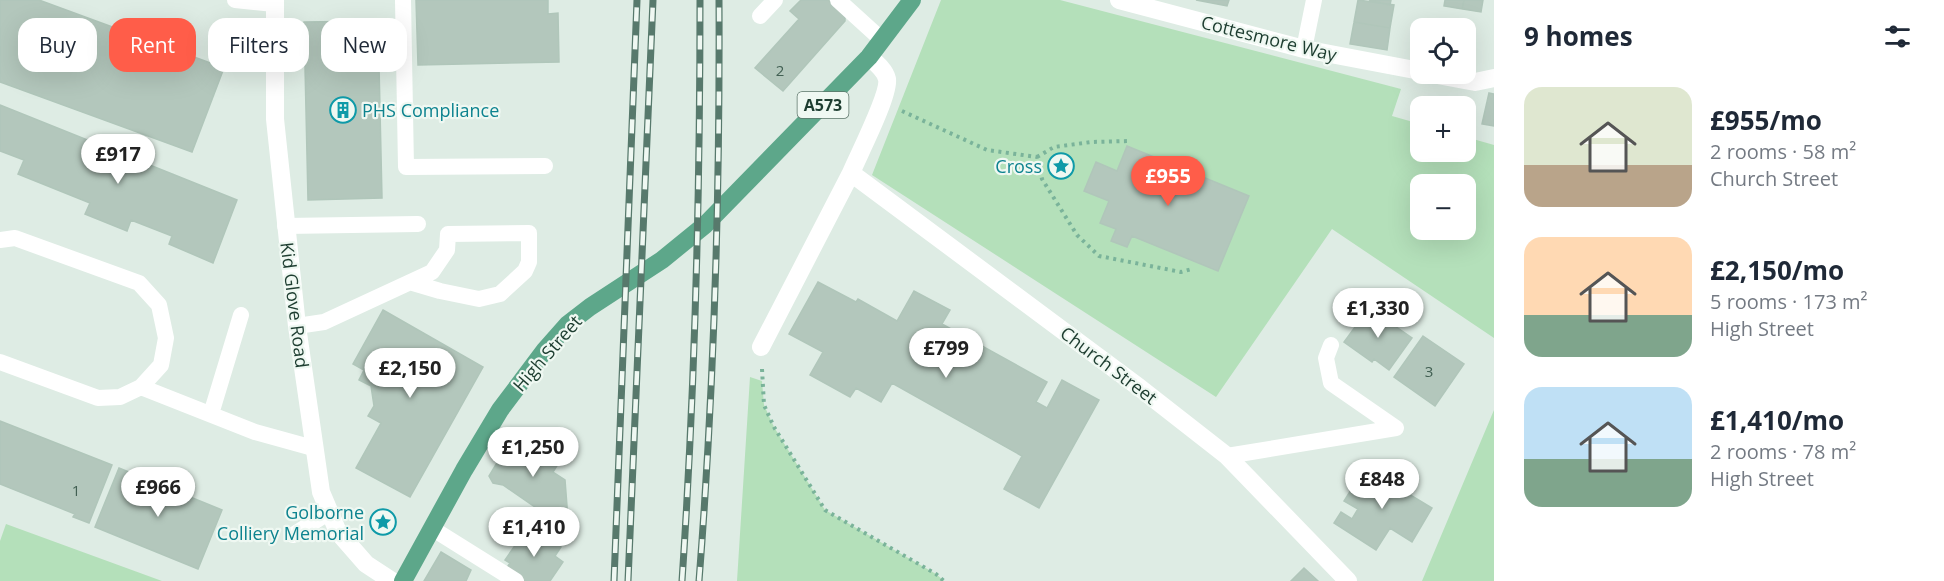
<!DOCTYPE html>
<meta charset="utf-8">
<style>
body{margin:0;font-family:"Open Sans",sans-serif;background:#f2f2f3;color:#1f2937;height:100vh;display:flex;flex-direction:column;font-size:22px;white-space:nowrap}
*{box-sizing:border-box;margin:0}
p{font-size:20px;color:#747a83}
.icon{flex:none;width:33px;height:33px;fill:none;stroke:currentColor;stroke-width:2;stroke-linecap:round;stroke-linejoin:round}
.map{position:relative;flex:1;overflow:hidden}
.panel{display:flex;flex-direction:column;background:#fff;width:450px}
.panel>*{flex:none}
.hud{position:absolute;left:18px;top:18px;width:570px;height:54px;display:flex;gap:12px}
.tools{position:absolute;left:1410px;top:18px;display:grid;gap:12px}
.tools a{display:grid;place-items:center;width:66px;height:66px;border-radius:12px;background:#fff;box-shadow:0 6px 24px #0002;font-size:30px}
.price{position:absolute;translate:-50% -51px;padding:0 14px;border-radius:21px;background:#fff;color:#222;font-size:20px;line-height:39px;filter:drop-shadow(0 2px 3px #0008)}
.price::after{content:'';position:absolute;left:50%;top:36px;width:18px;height:14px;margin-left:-9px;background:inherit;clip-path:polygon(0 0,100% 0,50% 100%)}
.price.active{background:#ff5d49;color:#fff}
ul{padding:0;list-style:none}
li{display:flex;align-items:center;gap:18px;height:150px;padding:0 30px}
li span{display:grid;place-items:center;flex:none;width:168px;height:120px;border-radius:18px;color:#555}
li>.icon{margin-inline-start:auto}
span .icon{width:72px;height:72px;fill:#fffc;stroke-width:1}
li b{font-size:26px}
h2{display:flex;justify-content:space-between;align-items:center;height:72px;padding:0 30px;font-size:26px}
.tag{padding:0 21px;border-radius:18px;background:#fff;box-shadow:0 6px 24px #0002;font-size:21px;line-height:54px}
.tag.active{background:#ff5d49;color:#fff}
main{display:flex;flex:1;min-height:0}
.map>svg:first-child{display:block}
.green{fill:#b4e0ba;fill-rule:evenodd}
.building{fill:#b3c7bc;stroke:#b0c6ba;stroke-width:1.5}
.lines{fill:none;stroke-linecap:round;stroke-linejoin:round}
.path{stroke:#7ab39a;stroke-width:4;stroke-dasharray:3 4.5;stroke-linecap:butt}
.lane{stroke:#fff;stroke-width:16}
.street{stroke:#fff;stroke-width:18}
.primary{stroke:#5da78a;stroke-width:18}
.rail-casing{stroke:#57796c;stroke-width:7}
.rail{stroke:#eff8f2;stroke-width:4.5;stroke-dasharray:14;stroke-linecap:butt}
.labels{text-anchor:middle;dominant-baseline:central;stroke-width:4.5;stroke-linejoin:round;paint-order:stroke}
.number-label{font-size:15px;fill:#426053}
.shield{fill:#eff8f2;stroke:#5c756a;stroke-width:1.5}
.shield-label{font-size:16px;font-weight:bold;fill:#1d3d30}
.street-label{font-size:18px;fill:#1d3d30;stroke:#eff8f2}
.culture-label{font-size:18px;fill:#0d838f;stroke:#eff8f2;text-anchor:end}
</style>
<main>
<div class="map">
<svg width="1494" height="581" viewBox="0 0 1494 581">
<rect width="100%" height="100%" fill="#deece4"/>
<path class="green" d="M941 0H1060L1401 89 1392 116 1420 124V152H1466V137L1494 145V338L1332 229 1216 397 872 175ZM1420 184H1466V230H1420Z
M750 377 762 381 764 405 774 427 825 510 936 574 944 581H737Z
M1494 410V581H1422Z
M6 524 162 581H0V541Z"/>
<path class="building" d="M0 0H39L224 68 192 152 0 82Z
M416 0H548V14L558 13 559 62 418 65Z
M801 0H828L845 14V21L783 91 755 68 799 19 790 11Z
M1196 0H1229L1227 6Z
M1358 0 1394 5 1390 28 1354 22Z
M1369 0H1391L1390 5Z
M1445 0H1464L1462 9 1444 6Z
M1464 0H1483L1481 12 1462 9Z
M378 21 382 198 308 200 304 22Z
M1354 22 1390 28 1387 50 1350 44Z
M1489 93 1494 94V126L1482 124Z
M0 105 237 200 213 263 169 244 172 236 131 220 127 231 85 214 90 203 18 174 24 160 0 151Z
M1127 146 1249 196 1218 271 1132 236 1127 247 1111 241 1116 229 1100 223 1109 201 1084 191 1096 162 1117 171Z
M818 282 856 302 858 299 897 321 914 291 950 310 942 324 1047 382 1036 402 1047 408 1062 380 1099 400 1039 508 1004 489 1022 456 892 383 881 402 856 388 850 397 810 375 823 352 789 334Z
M1369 308 1412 338 1389 370 1374 359 1372 362 1344 342Z
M383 310 483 367 410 497 356 468 381 423 368 416 374 406 371 386 359 380 364 370 353 364Z
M1423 336 1464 364 1435 406 1394 377Z
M0 421 112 465 89 523 73 517 75 514 0 484Z
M518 428 545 447 543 449 560 461 553 472 565 480 568 519 560 529 555 531 550 528 548 516 503 485 493 483 489 476Z
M119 468 222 510 198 569 95 527Z
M1365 468 1376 475 1379 469 1400 481 1397 487 1432 508 1412 542 1390 528 1376 550 1334 523 1341 512 1352 519 1358 509 1344 501Z
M532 527 561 547 555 556 563 562 550 581H524L506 569 510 563 505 560 525 531 528 533Z
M441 552 471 570 466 581H424Z
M1304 568 1318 581H1291Z"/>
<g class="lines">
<path class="path" d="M902 111 987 150 1037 157 1042 179 1077 235 1099 256 1181 272 1192 269
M1037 157 1054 147 1091 142 1131 141
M762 369 764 405 774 427 825 510 936 574 944 581"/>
<path class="lane" d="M235 0 274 4
M403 0 406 167 545 166
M838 0 882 40
M760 16 775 0
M1304 49 1314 0
M285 226 418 224
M0 240 15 238 139 283 159 305 166 338 161 365 141 387 120 397 98 398 0 362
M297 326 324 322 432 272 447 250 448 234 529 233V262L525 271 500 294 479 299 440 291 413 283
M141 387 255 432 313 448
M211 414 241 315
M1227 456 1396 428 1331 383 1326 358 1331 345
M433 529 516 581
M293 535 328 513"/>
<path class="street" d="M275 0V119L297 326 321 492 338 532 366 564 392 581
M1119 0 1304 49 1420 71
M869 57C876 63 885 70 887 79 890 94 858 156 851 173L1140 388 1227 456 1348 581
M1432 74 1475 82 1494 78
M761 347 851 173"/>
<path class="primary" d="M403 581 464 470 500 410 545 350 568 324 590 307 662 260 705 225 869 57 912 0"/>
<g class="rail-casing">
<path id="rail" d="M614 581 637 0
M628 581 653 0
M682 581C695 387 700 194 700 0
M699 581C714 388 720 194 719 0"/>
</g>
<use href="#rail" class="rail"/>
</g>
<defs>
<g id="building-ring" transform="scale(1.35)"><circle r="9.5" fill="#eff8f2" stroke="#0f9aa8" stroke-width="1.5"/><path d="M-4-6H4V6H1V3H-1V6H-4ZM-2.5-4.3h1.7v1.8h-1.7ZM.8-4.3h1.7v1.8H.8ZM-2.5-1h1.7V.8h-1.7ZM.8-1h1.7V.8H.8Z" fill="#0f9aa8"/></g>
<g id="sight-ring" transform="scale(1.35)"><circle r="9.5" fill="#eff8f2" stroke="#0f9aa8" stroke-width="1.5"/><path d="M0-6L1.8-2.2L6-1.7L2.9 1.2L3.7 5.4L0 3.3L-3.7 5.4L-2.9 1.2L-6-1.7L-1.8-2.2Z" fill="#0f9aa8"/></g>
</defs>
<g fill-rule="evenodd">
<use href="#building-ring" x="343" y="110"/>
<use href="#sight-ring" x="1061" y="166"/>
<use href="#sight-ring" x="383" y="522"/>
</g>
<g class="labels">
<g class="number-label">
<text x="780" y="70">2</text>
<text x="1429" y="371">3</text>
<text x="76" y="490">1</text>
</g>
<rect class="shield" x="797.5" y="92" width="51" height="26" rx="4.5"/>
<g class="shield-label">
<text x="823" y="105">A573</text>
</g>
<g class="street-label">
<text transform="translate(1269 38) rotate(14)">Cottesmore Way</text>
<text transform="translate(295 305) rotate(83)">Kid Glove Road</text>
<text transform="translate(547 353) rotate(-49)">High Street</text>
<text transform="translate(1109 365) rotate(37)">Church Street</text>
</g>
<g class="culture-label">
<text x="362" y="110" text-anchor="start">PHS Compliance</text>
<text x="1042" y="166">Cross</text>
<text x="364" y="512">Golborne<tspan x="364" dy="21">Colliery Memorial</tspan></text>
</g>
</g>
</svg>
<div class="tools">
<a><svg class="icon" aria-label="locate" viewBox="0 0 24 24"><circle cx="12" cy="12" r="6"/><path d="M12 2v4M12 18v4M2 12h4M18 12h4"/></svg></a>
<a>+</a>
<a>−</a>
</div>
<b class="price" style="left:118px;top:185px">£917</b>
<b class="price active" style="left:1168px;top:207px">£955</b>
<b class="price" style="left:1378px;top:339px">£1,330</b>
<b class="price" style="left:946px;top:379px">£799</b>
<b class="price" style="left:410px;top:399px">£2,150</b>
<b class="price" style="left:533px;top:478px">£1,250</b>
<b class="price" style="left:1382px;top:510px">£848</b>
<b class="price" style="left:158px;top:518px">£966</b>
<b class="price" style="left:534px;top:558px">£1,410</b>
<div class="hud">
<a class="tag">Buy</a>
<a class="tag active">Rent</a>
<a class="tag">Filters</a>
<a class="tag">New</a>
</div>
</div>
<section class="panel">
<h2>9 homes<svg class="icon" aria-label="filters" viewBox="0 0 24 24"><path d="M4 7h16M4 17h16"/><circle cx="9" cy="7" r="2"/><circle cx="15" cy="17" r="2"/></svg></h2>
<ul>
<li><span style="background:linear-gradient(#dfe7d0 65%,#b9a48a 0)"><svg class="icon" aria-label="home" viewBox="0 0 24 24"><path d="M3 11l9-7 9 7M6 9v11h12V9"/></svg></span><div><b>£955/mo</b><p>2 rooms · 58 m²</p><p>Church Street</p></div></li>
<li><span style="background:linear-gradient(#ffd9b3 65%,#7fa58c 0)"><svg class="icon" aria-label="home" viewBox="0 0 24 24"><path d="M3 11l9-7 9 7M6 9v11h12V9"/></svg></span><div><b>£2,150/mo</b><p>5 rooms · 173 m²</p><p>High Street</p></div></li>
<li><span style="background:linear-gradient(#bfe0f5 60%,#7fa58c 0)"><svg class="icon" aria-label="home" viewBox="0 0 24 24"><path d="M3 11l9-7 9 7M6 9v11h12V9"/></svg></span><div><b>£1,410/mo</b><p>2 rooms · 78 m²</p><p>High Street</p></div></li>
</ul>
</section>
</main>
